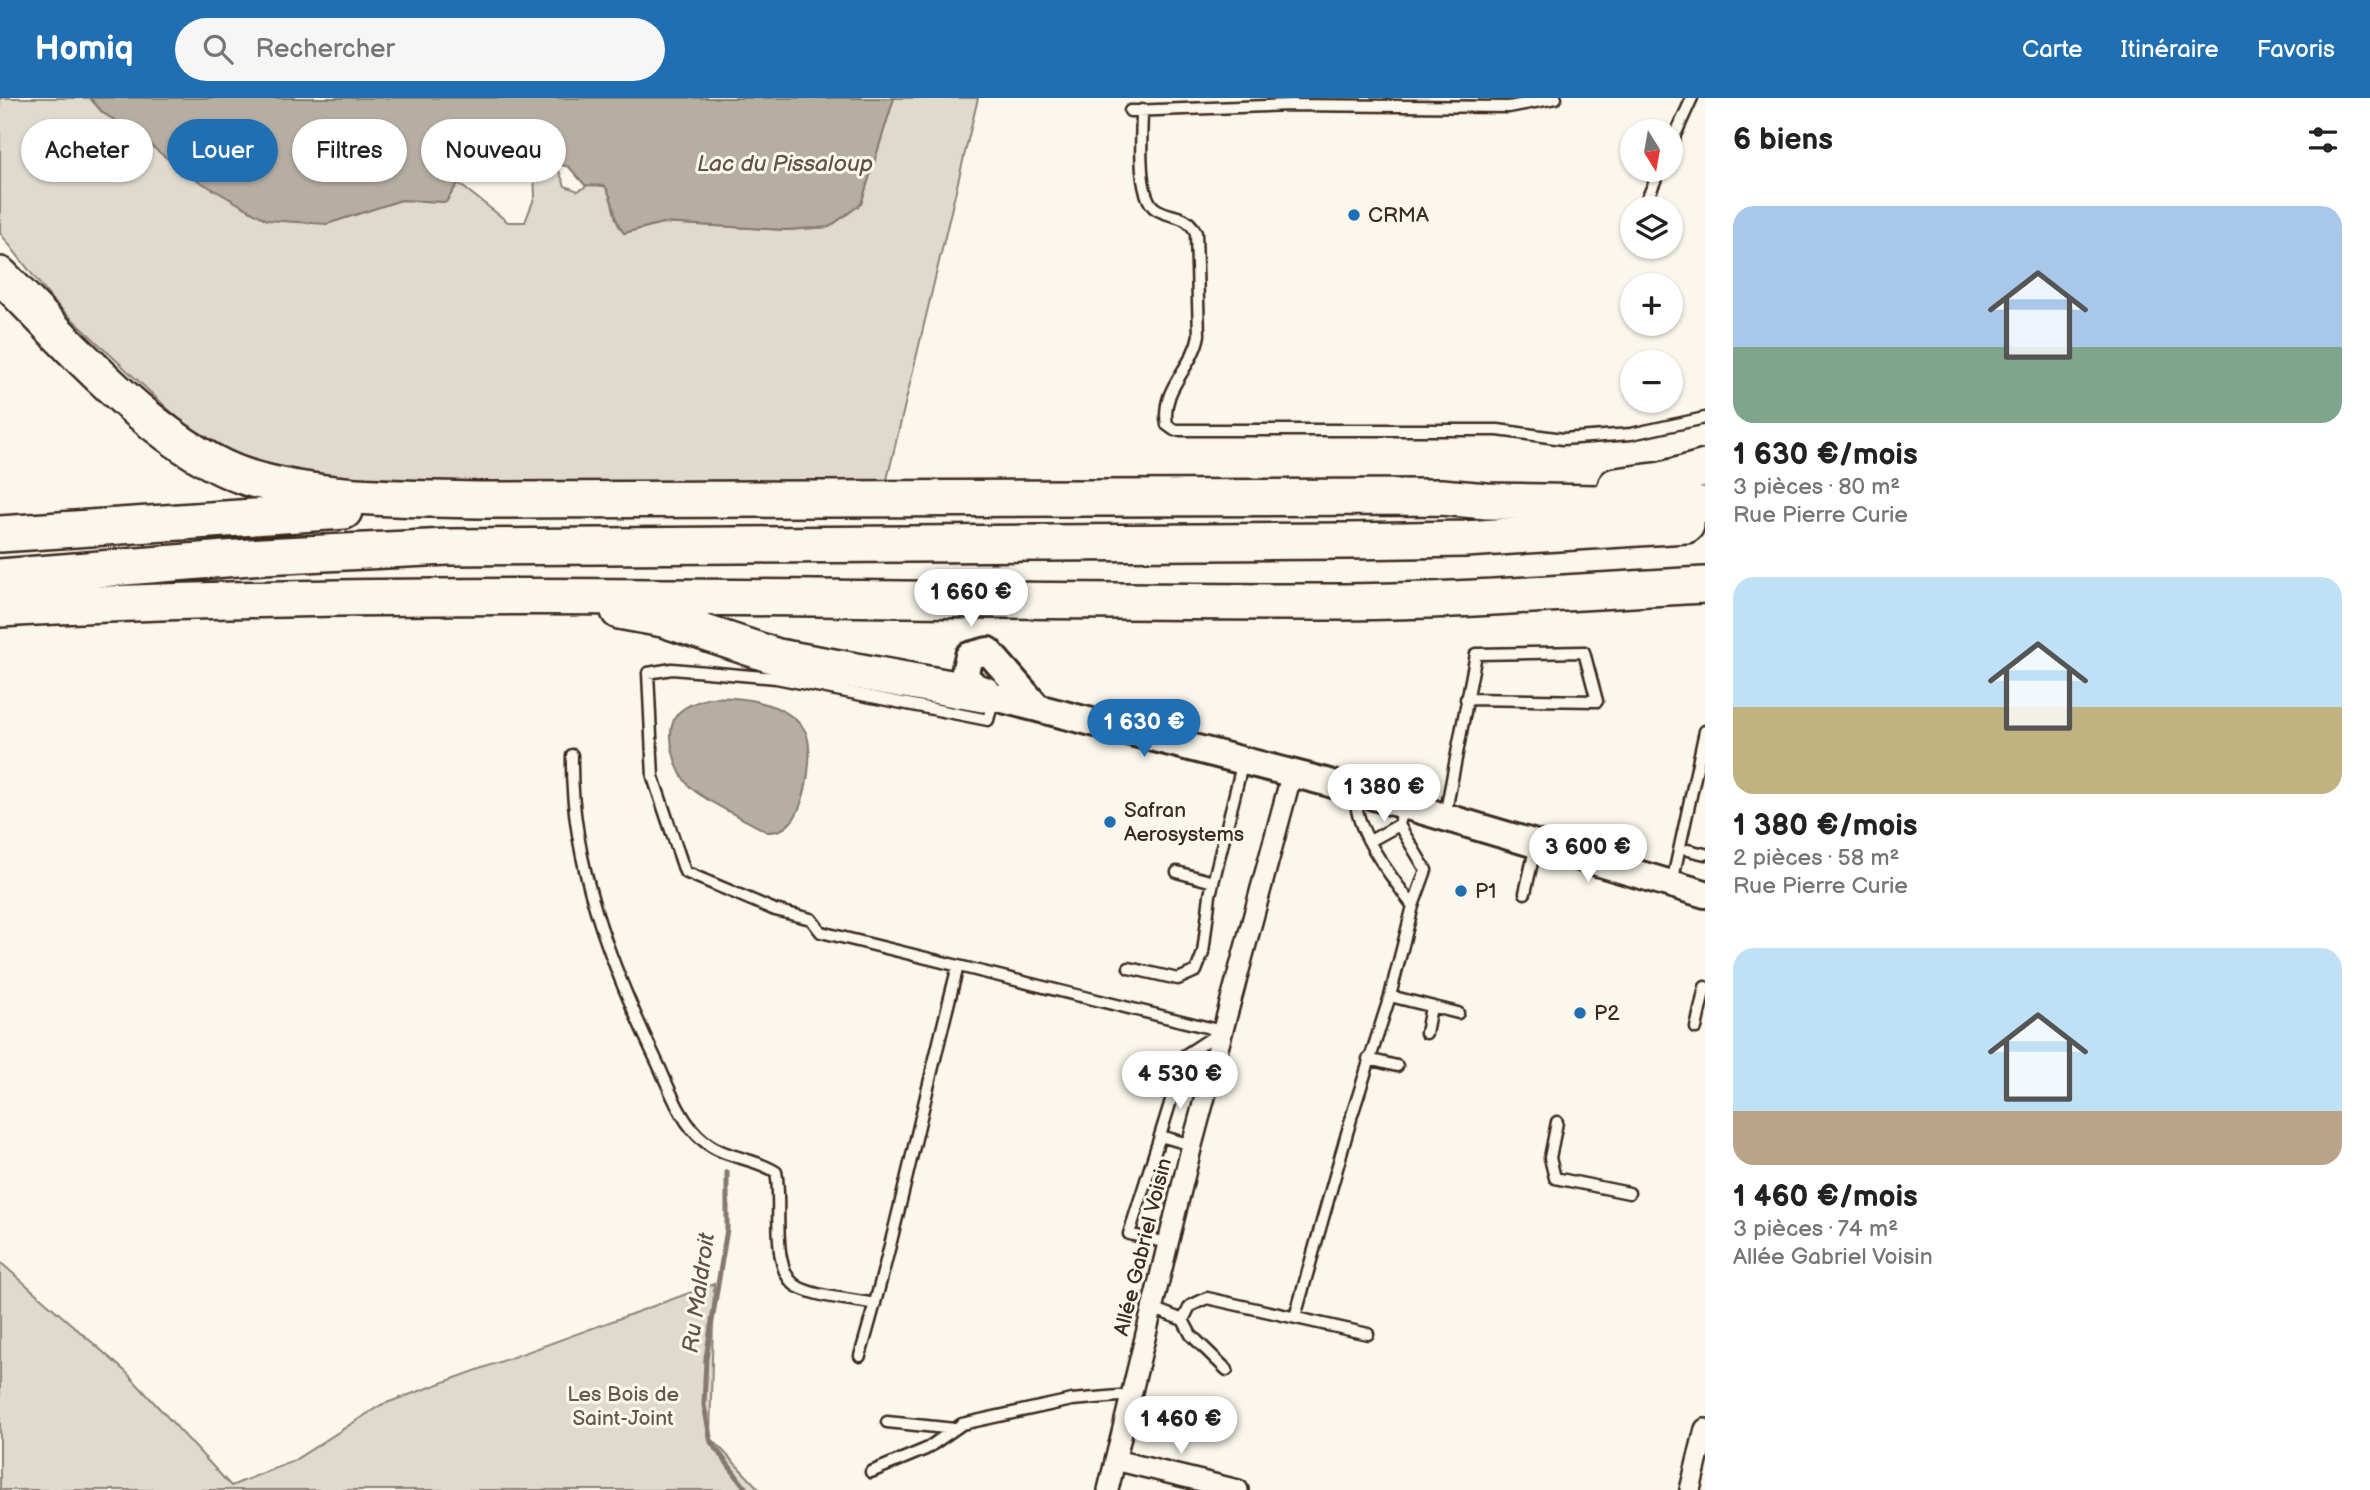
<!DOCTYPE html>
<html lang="fr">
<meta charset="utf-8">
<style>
body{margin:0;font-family:"Balsamiq Sans",sans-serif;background:#f6f6f6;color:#222;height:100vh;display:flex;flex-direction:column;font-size:26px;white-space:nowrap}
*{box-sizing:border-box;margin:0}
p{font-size:23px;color:#767676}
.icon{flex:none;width:38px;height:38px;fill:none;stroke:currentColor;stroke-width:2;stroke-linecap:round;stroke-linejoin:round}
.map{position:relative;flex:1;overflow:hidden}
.drawer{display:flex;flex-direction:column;background:#fff;width:665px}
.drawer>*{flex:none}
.top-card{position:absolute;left:21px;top:21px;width:665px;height:63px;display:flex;gap:14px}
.needle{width:46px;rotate:169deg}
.fabs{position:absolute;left:1620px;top:21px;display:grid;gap:14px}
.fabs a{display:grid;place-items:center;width:63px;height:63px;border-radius:50%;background:#fff;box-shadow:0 2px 5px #0004;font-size:35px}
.price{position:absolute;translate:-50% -60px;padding:0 16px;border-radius:24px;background:#fff;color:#222;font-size:23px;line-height:46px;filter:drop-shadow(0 2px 4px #0008)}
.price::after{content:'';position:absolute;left:50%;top:42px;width:21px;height:16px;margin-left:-10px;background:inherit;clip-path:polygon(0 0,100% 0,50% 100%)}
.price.current{background:#1f6fb2;color:#fff}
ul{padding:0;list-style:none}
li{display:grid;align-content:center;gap:14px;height:371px;padding:0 28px}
li span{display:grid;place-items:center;height:217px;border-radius:21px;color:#555}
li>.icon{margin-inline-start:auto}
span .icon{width:126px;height:126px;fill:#fffc;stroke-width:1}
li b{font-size:30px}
h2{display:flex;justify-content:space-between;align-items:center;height:84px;padding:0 28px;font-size:30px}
.pill{padding:0 24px;border-radius:32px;background:#fff;box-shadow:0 2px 5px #0004;font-size:24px;line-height:63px}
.pill.current{background:#1f6fb2;color:#fff}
header{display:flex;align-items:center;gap:42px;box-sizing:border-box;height:98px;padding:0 35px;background:#1f6fb2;color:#fff}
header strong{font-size:33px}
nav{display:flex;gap:38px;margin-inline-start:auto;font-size:24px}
.search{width:490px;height:63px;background:#f6f6f6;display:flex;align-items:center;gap:18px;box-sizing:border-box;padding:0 24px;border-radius:38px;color:#767676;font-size:26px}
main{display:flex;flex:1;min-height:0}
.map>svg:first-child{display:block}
.green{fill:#dfd9ce;stroke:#8d8276;stroke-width:2}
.water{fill:#b6aea2;stroke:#85796d;stroke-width:2}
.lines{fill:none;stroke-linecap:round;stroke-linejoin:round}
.stream{stroke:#85796d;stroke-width:5}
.lane-casing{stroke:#3b2a1e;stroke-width:15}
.street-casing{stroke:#3b2a1e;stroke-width:24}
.secondary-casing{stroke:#3b2a1e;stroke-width:32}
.highway-casing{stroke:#3b2a1e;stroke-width:40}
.lane{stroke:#fbf7ec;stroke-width:10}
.street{stroke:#fbf7ec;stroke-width:19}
.secondary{stroke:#fbf7ec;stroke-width:26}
.highway{stroke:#fbf7ec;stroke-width:35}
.poi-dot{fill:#1f6fb2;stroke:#fbf7ec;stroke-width:2.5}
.labels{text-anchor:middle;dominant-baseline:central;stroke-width:6;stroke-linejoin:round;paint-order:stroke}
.poi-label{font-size:21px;fill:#3b2a1e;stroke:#fbf7ec;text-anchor:start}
.street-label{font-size:21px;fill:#3b2a1e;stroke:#fbf7ec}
.park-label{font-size:21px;fill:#64564a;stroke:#fbf7ec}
.water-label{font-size:23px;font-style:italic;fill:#605246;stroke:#fbf7ec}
</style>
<header>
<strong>Homiq</strong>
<div class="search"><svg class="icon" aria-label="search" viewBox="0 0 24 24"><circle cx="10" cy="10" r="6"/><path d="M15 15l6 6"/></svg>Rechercher</div>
<nav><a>Carte</a><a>Itinéraire</a><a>Favoris</a></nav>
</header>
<main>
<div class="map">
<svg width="1705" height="1392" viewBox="0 0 1705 1392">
<rect width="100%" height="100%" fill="#fbf7ec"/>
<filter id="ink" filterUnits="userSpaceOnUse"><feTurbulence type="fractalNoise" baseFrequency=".0143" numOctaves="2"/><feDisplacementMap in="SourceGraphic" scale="14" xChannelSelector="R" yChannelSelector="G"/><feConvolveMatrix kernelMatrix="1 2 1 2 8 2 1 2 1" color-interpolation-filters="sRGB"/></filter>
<g filter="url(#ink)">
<path class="green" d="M0 0H90L103 15 130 31 327 126 401 102 446 104 458 85 508 124H525L535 98 534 76 546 69 559 73 565 88 578 93 592 85 605 88C616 105 611 120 624 135L662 125 786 132 829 129 861 106 894 0H978L886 386 397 385 311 379 236 356 184 326 53 203 0 135Z
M0 1164 126 1274 231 1388 293 1363 381 1307 714 1186 710 1339 760 1392H0Z"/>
<path class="water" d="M90 0H894L861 106 829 129 786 132 662 125 624 135C611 120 617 105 605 88L585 87 569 69 536 60 458 85 446 104 401 102 327 126 267 122 188 77 130 31 103 15Z
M709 600C739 598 784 603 804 631 816 648 806 709 791 724 784 732 777 734 767 734 745 721 710 706 691 690 676 676 664 637 676 618 683 608 697 604 709 600Z"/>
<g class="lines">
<path class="stream" d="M727 1074V1131L706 1260 704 1307 711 1344 747 1392"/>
<g class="lane-casing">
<path id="lane" d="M1142 12C1142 35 1136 98 1156 111 1172 121 1187 115 1196 135L1199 237C1193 271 1160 289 1167 327L1174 332H1498L1563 341 1631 336 1705 320
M1130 13 1291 7 1509 9 1556 0
M1671 46 1692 0
M1647 101 1660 72
M994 599 988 622 776 580 672 571 648 575 653 679 685 774 775 812 811 821 821 834 1222 933
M572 657C570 766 612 870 658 966 670 992 681 1025 704 1043 726 1061 753 1059 776 1074 783 1105 768 1176 800 1190 822 1200 852 1201 875 1206
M1403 708 1399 727 1426 772 1413 808
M1445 718 1476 556 1584 554 1597 603 1466 601
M1370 743 1399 727
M1688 752 1705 756
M1177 774 1213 784
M1672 785 1705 633
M1525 795 1536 747
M1129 870 1178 881 1196 873 1203 855 1210 797 1243 663
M1390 898 1458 915
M1696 930 1705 889
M1426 935 1431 909
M1368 961 1397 968
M1352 1017 1390 898 1413 808C1394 782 1350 728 1357 696
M1557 1024 1550 1060 1555 1080 1629 1095
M1160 1038 1129 1136 1167 1145
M1192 1047 1160 1038 1185 957 1222 933
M1152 1210 1183 1222 1191 1237 1227 1272
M1295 1219 1351 1021
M1183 1222 1190 1208 1207 1200 1368 1236
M860 1258C898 1129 924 998 958 868
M887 1324 955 1331
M871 1374 926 1351 962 1326 1072 1302 1131 1297"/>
</g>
<g class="street-casing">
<path id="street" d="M1115 1362 1238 1392
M1108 1392 1192 1047 1292 675
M1690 1392 1705 1331"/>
</g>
<g class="secondary-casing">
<path id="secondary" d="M1036 608 988 553 969 558 964 578 983 596 1326 684 1705 796"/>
</g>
<g class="highway-casing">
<path id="highway" d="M0 177C65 241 160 353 249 380 324 402 402 400 480 402L1441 399 1487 403 1705 407
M1616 388 1662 382 1705 370
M0 436 344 413
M0 479 263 458 448 449 1348 443 1465 441 1686 427
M0 511C448 487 897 505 1345 504 1465 503 1585 493 1705 487
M619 513 663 521 778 559 983 596"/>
</g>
<use href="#lane" class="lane"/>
<use href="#street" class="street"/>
<use href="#secondary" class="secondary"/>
<use href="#highway" class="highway"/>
</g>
</g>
<g class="poi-dot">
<circle cx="1354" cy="117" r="7"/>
<circle cx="1110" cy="724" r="7"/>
<circle cx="1461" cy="793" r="7"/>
<circle cx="1580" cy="915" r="7"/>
</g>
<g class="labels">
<g class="poi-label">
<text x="1368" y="117">CRMA</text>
<text x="1124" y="712">Safran<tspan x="1124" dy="24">Aerosystems</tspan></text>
<text x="1475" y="793">P1</text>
<text x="1594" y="915">P2</text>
</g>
<g class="street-label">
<text transform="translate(1143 1149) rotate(-76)">Allée Gabriel Voisin</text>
</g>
<g class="park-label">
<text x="623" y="1296">Les Bois de<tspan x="623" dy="24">Saint-Joint</tspan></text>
</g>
<g class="water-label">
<text x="785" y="66">Lac du Pissaloup</text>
<text transform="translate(699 1195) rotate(-82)">Ru Maldroit</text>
</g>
</g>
</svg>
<div class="fabs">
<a><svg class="needle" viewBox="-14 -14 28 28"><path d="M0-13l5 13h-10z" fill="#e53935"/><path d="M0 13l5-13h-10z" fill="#767676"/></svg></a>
<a><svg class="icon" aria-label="layers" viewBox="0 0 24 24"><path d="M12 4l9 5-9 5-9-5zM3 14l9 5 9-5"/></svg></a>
<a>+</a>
<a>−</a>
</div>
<b class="price" style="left:971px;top:531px">1 660 €</b>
<b class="price current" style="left:1144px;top:661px">1 630 €</b>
<b class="price" style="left:1384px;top:726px">1 380 €</b>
<b class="price" style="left:1588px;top:786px">3 600 €</b>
<b class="price" style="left:1180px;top:1013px">4 530 €</b>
<b class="price" style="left:1181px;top:1358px">1 460 €</b>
<div class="top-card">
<a class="pill">Acheter</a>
<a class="pill current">Louer</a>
<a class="pill">Filtres</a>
<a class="pill">Nouveau</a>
</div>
</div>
<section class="drawer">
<h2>6 biens<svg class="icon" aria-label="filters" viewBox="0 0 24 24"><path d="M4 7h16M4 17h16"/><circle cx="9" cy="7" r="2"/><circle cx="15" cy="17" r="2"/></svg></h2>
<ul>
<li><span style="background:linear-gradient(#a9c7e8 65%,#7fa58c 0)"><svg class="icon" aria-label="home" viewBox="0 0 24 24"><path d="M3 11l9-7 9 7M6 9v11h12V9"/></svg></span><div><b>1 630 €/mois</b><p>3 pièces · 80 m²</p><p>Rue Pierre Curie</p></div></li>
<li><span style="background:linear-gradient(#bfe0f5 60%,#c2b280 0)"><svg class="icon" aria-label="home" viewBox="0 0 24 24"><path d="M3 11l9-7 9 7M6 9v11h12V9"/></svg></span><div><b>1 380 €/mois</b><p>2 pièces · 58 m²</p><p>Rue Pierre Curie</p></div></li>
<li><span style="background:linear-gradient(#bfe0f5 75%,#b9a48a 0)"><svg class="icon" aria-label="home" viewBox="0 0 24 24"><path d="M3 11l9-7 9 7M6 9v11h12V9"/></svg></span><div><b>1 460 €/mois</b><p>3 pièces · 74 m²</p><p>Allée Gabriel Voisin</p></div></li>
</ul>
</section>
</main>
